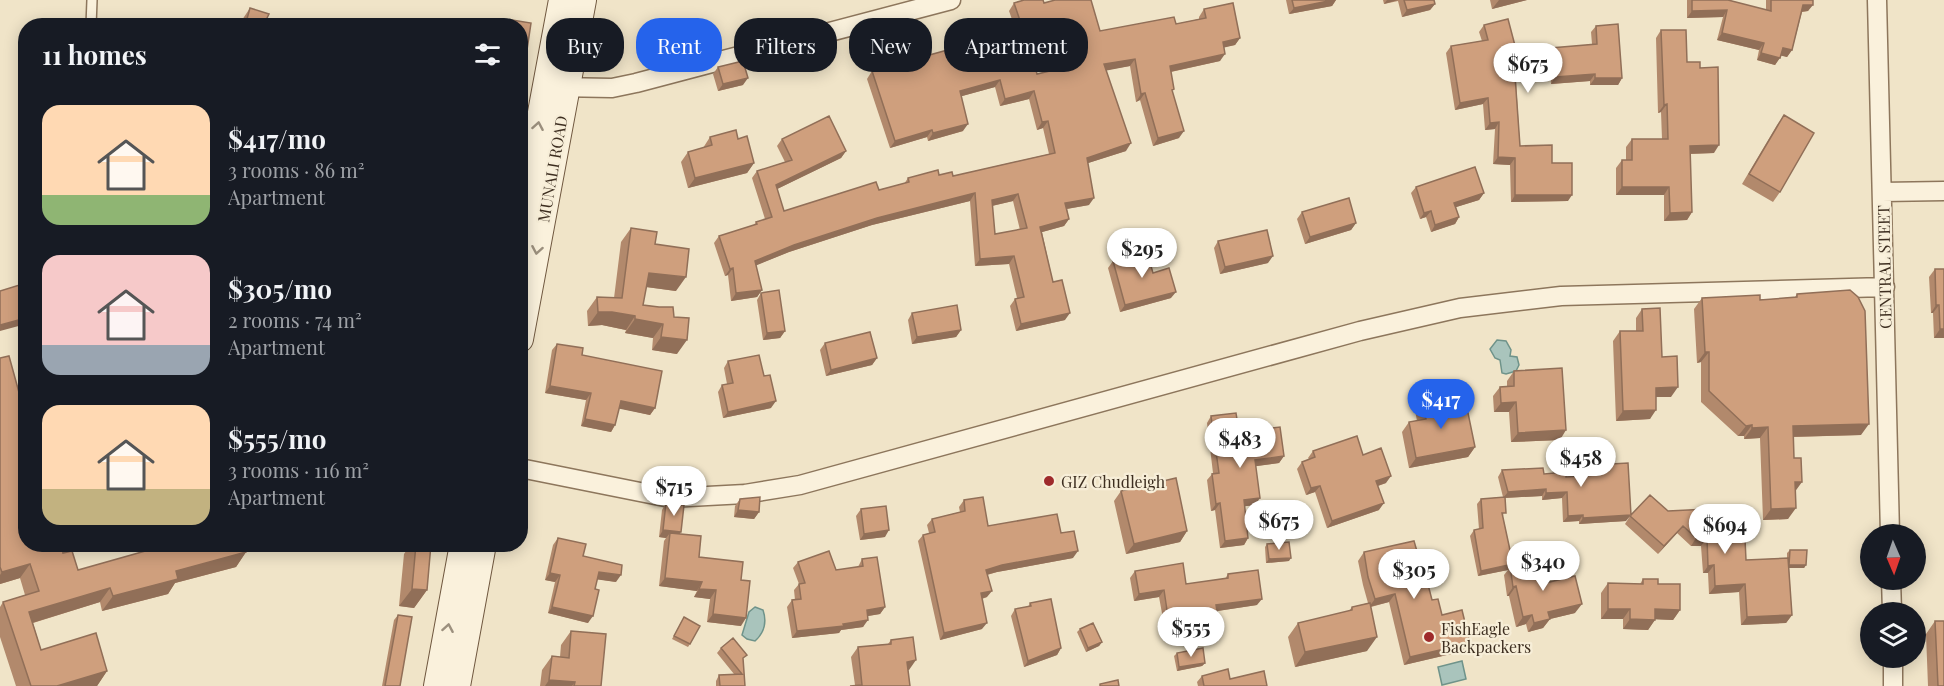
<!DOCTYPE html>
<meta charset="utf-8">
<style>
body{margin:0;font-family:"Playfair Display",serif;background:#20242c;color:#f1f3f6;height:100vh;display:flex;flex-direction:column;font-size:22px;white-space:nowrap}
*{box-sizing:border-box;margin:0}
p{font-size:20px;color:#9ea1a6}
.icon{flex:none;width:33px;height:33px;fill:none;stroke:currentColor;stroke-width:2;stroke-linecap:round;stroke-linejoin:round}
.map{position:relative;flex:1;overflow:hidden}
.sheet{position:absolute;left:18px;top:18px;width:510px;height:534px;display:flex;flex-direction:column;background:#171b24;border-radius:24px;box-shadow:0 3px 15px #0003}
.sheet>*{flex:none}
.top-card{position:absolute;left:546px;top:18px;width:570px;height:54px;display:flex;gap:12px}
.needle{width:39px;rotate:178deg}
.tools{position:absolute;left:1860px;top:524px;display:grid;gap:12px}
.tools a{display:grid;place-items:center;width:66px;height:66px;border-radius:50%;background:#171b24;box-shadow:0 3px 15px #0003;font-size:30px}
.price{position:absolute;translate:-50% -51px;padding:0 14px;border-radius:21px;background:#fff;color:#222;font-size:20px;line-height:39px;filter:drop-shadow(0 2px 3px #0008)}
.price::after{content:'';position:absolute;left:50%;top:36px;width:18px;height:14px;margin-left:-9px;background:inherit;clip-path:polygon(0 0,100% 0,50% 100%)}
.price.active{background:#2563eb;color:#fff}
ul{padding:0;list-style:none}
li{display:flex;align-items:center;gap:18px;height:150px;padding:0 24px}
li span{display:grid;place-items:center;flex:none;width:168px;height:120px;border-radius:18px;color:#555}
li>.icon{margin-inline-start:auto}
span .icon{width:72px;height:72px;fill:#fffc;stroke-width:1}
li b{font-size:26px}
h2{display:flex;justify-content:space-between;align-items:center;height:72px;padding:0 24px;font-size:26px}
.tag{padding:0 21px;border-radius:24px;background:#171b24;box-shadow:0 3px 15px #0003;font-size:21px;line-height:54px}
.tag.active{background:#2563eb;color:#fff}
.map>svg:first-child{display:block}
.water{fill:#a9c4bc;stroke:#6f938a;stroke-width:1.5}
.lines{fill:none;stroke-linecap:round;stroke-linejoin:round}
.service-casing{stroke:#8d765c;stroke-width:12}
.minor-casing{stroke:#8d765c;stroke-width:21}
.secondary-casing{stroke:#6f573f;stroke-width:28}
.service{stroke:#faf1dc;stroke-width:9}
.minor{stroke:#faf1dc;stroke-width:18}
.secondary{stroke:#faf1dc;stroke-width:26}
.wall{fill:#b2896c;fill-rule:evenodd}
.shaded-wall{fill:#916f58}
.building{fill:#cf9f7d;stroke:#916f58;stroke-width:1.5;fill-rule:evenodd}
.oneway{stroke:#9c907e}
.poi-dot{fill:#9e2a2b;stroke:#f7eed8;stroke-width:2}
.labels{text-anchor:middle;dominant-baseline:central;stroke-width:4.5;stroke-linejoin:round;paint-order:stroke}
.street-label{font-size:16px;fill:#3d2e20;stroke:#f7eed8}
.poi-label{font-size:16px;fill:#3d2e20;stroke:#f7eed8;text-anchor:start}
</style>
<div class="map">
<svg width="1944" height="686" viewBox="0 0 1944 686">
<rect width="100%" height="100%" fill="#f0e4c8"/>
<path class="water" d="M1497 340 1506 341 1511 350 1510 356 1517 357 1519 365 1516 371 1506 374 1502 373 1500 360 1495 358 1490 349Z
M755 607 763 610C767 622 765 632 755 641L747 639 742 635 749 612Z
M1462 661 1466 679 1442 685 1438 667Z"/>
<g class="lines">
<g class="service-casing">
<path id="service" d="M91 26 92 0"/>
</g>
<g class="minor-casing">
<path id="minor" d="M1877 0 1890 534
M556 87 612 88 636 83 951 0
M1882 192 1944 191
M520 468 670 498 745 494 800 485 1360 331 1460 308 1561 296 1885 287
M1891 579 1892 612
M1893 657V686"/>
</g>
<g class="secondary-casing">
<path id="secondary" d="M520 225 562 0
M520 339 583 0
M437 686 463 544
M457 686 483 544"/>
</g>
<use href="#service" class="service"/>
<use href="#minor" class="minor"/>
<use href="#secondary" class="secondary"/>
</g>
<path class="wall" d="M1286 0H1333H1331H1336L1332 6 1289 14Z
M1383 0H1434L1435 4 1430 10 1402 17 1398 1 1384 4Z
M1490 0H1527L1492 9Z
M1687 0H1728L1766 10V0H1813L1808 11 1802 12 1792 50 1787 57 1781 55 1775 65 1757 60 1759 50 1717 40 1723 17 1687 18Z
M1014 3H1044L1100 31 1176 24 1199 19V17L1204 9 1240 38 1235 45 1224 47 1220 61 1171 72 1172 92 1179 138 1153 146 1140 100 1136 102 1130 66 1106 70 1126 151 1088 163 1089 205 1067 209 1069 219 1064 226 1042 232 1053 282 1065 320 1016 331 1010 306 1015 299 1017 298 1009 264 975 266 970 201 872 225 789 252 756 265 762 290 757 297 731 301 728 275 725 276 714 243 719 236 753 226 756 222 765 219 752 178 757 171 785 162 777 146 782 139 846 151 841 158 777 189 784 211 904 184 908 178 939 175 953 176 1049 154 1043 128 1037 130 1029 99 1000 106 995 87 962 96 963 131 928 141 927 137 890 148 867 79 872 71 954 64 1037 74 1065 67 1059 37 1055 38 1053 31 1020 42 1009 11ZM1013 201 1020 230 995 234 992 206Z
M250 8 263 26H238Z
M1484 25 1518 57 1592 44 1591 32 1596 26 1622 78 1618 85H1590V81L1551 84 1550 72 1516 81 1520 146 1552 163 1568 201 1511 202 1510 165 1493 164 1495 129 1485 130 1483 104 1455 110 1446 53 1451 46 1482 41 1479 32Z
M1661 30 1687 62 1700 68 1714 153 1690 154 1692 212 1687 220 1664 221V195H1616V168L1622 160H1626V147L1632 139H1662L1661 112 1658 113 1656 38Z
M718 67 743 85 718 91 713 74Z
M1784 115 1780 192 1773 202 1742 184 1777 125Z
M710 137 738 139 754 163 747 173 688 188 681 162 688 152 703 148Z
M1416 187 1484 193 1479 200 1456 207 1459 217 1455 224 1431 232 1426 217 1420 219 1411 193Z
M1302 212 1356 223 1351 230 1305 244 1297 219Z
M631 228 655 244 676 291 646 287 643 305 659 307 677 354 652 350 653 338 625 333 626 330 602 325 588 326 587 311 597 297 614 298 621 242Z
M1218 241 1268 263 1220 274 1214 248Z
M1113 261 1153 273 1171 298 1120 312 1108 268Z
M1935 269H1944V338H1934L1933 313H1931L1929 277Z
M761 293 785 331 780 338 763 340 757 300Z
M1797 294 1861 435 1793 437 1795 491 1788 519 1763 520 1760 438 1744 439V436H1738L1701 402V362L1697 363 1694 309 1702 298 1760 300 1795 297Z
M1642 309 1662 357 1671 397H1656L1650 419 1616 421 1613 341 1620 331H1636V318Z
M912 313 961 330 956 337 912 344 908 320Z
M825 343 877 358 872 365 826 376 820 350Z
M557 344 582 355 655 408 650 415 619 408 615 425 611 432 581 426 586 400 545 393 552 350Z
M0 358 26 544 63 553 78 570 246 552 236 567 175 583 168 594 102 611 100 602 33 623 41 650 107 671 97 686H16L0 637V607L3 602 25 595 20 578 0 584Z
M728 361 771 408 723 418 718 392 722 385 727 384 724 368Z
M1514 371 1560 440 1511 442 1509 412H1494L1493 396 1500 387 1507 386V381Z
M1421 395 1475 447 1468 457 1409 468 1402 432 1409 422 1417 421 1414 405Z
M1211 416 1284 456 1279 463 1256 466 1255 505 1244 506 1248 538 1244 545 1220 548 1215 510 1211 511 1207 480 1213 473 1207 423Z
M1313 451 1363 455 1386 483 1378 486 1379 510 1327 528 1315 492 1306 495 1297 469 1302 462 1309 459 1308 458Z
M1595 452 1611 464 1626 521 1579 524V521L1563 522 1562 498 1542 500V496L1505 498 1503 517 1513 564 1512 566 1541 584 1575 613 1550 619 1543 628 1528 632 1526 624 1516 627 1509 596H1507L1504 575 1508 570 1478 576 1470 536 1474 530 1479 529 1477 504 1481 499 1503 497 1498 477 1502 470 1544 474 1566 477 1591 475 1590 459Z
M1121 491 1187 531 1180 542 1126 554 1114 501Z
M740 499 759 512 754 519 734 517 735 506Z
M964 500 988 526 1061 533 1073 558 997 572 987 575V597L982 599V629L940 640 918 541 923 535 929 533 927 525 932 519 960 512 959 507Z
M666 503 679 534 699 557 741 580V626L707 622 710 599 694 597 697 591 659 586 664 541 666 538 659 537 662 510Z
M861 509 885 537 860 540 856 516Z
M1668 511 1709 519 1746 560 1787 558V553L1790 550 1806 565 1804 568H1789L1792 615 1786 623 1741 625 1739 592 1709 594 1708 573H1703L1701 546H1691L1677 533 1658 554 1625 524 1630 516Z
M558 538 616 582 597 579 588 623 548 613 555 582 545 580 553 545Z
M411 544H431L427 590 414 608 399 606 404 554Z
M1267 544 1289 561 1266 563 1265 547Z
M1364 552 1432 600 1442 615 1470 643 1464 651 1404 665 1389 602 1371 607 1367 651 1295 667 1288 637 1298 623 1349 611 1352 607 1368 603 1363 585 1358 561Z
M862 559 885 607 880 614 868 616 863 627 841 630 839 633 792 638 787 607 792 600H795L794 590 799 584 793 568 798 562 836 570 858 567Z
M1135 571 1186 584 1225 579 1228 574 1257 605 1217 611 1212 618 1170 625 1169 623 1164 624 1159 597 1134 601 1130 578Z
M1643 579 1658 584 1680 610 1673 620 1655 619 1648 630 1623 629V619H1601V593L1608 583 1640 584Z
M1030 603 1061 648 1057 655 1024 667 1011 616 1015 609 1028 607Z
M398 615 400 686H382L394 620Z
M684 617 690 644 688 647 672 639Z
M1935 621 1944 686H1928L1926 634Z
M1080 629 1102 642 1099 646 1086 652 1077 632Z
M571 631 601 686H540L542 670 552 656 560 657 561 645Z
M891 640 909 670H908L910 686 855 685 851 657 858 647 888 644Z
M721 648 743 660 745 686H716V681L719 675 734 674 717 653Z
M1177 653 1205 663 1202 666 1177 671 1174 656Z
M1202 676 1230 679 1267 686H1198L1197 682Z"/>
<path class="shaded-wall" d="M1333 0H1336L1332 6 1289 14 1294 8Z
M1387 0H1398L1384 4Z
M1499 0H1527L1492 9Z
M1435 4 1430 10 1402 17 1407 10Z
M1803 5H1813L1808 11 1799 12Z
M1727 10 1723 17 1687 18 1692 11Z
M1058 24 1053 31 1020 42 1025 35Z
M1064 30 1059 37 1055 38 1060 31Z
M1722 33 1764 43 1759 50 1717 40Z
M1240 38 1235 45 1218 49 1223 42Z
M1783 48 1792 50 1787 57 1778 55Z
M1761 53 1780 58 1775 65 1757 60Z
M1225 54 1220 61 1165 73 1170 66Z
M1135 59 1130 66 1099 72 1104 64Z
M1554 66 1550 72 1510 83 1515 76Z
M1595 74 1590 81 1551 84 1555 77Z
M748 78 743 85 718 91 723 84Z
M1595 78H1622L1618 85H1590Z
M1000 80 995 87 955 98 960 91Z
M1034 91 1029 99 1000 106 1005 99Z
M1145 93 1140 100 1136 102 1141 94Z
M1488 98 1483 104 1455 110 1460 103Z
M1667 104 1661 112 1658 113 1664 105Z
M1048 121 1043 128 1037 130 1042 122Z
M1499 122 1495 129 1485 130 1490 123Z
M968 124 963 131 928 141 933 133Z
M932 130 927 137 890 148 895 141Z
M1184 131 1179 138 1153 146 1158 138Z
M1131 143 1126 151 1082 165 1087 158Z
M1719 145 1714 153 1684 154 1690 146Z
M846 151 841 158 771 192 776 185Z
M1498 157 1515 158 1510 165 1493 164Z
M754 163 747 173 688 188 695 178Z
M1622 187H1669L1664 195H1616Z
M975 193 970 201 872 225 789 252 750 268 755 261 794 245 877 218Z
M1484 193 1479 200 1450 209 1454 203Z
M1018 194 1013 201 987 207 992 200Z
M1515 195H1572L1568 201 1511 202Z
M1094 198 1089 205 1060 210 1065 203Z
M1431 211 1426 217 1420 219 1424 213Z
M1692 212 1687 220 1664 221 1670 213Z
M1459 217 1455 224 1431 232 1435 225Z
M1069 219 1064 226 1035 234 1040 227Z
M1356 223 1351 230 1305 244 1310 237Z
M1014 256 1009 264 975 266 980 259Z
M1273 256 1268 263 1220 274 1225 267Z
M733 268 728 275 725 276 730 269Z
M649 273 686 277 676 291 639 286Z
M762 290 757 297 731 301 736 293Z
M1176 292 1171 298 1120 312 1125 305Z
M1936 305H1939L1933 313H1931Z
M598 312H612L635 316 626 330 602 325 588 326Z
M1070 313 1065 320 1016 331 1021 324Z
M26 318V324L0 331V325Z
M635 319 663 324 653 338 625 333Z
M1940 329H1944V338H1934Z
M961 330 956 337 912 344 917 337Z
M785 331 780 338 763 340 767 333Z
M661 337 687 340 677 354 652 350Z
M1705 352H1709L1701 362 1697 363Z
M877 358 872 365 826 376 831 370Z
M550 386 591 393 586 400 545 393Z
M1678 387 1671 397H1649L1656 388Z
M621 401 655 408 650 415 616 408Z
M776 401 771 408 723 418 728 412Z
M1516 402 1509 412H1494L1501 403Z
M1656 410 1650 419 1616 421 1623 411Z
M585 419 615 425 611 432 581 426Z
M1869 424 1861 435 1785 437 1793 426Z
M1752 425 1744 436H1738L1746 426Z
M1768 427 1760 438 1744 439 1752 428Z
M1566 430 1560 440 1511 442 1518 433Z
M1475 447 1468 457 1409 468 1416 458Z
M1284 456 1279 463 1250 467 1255 460Z
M1391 476 1386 483 1371 488 1376 481Z
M1795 482H1802L1794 493Z
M1320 486 1315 492 1306 495 1311 488Z
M1546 489 1542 496 1503 498 1508 492Z
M1567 492 1562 498 1542 500 1546 493Z
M1260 498 1255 505 1239 507 1244 500Z
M1220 503 1215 510 1211 511 1216 504Z
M1384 503 1379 510 1327 528 1332 521Z
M1796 508 1788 519 1763 520 1771 509Z
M738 510 759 512 754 519 734 517Z
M1583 515 1579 521 1563 522 1568 516Z
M1631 515 1626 521 1579 524 1583 518Z
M1683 526 1677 533 1658 554 1664 546Z
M663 530 681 532 676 539 670 533 666 538 659 537Z
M889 530 885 537 860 540 864 534Z
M1187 531 1180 542 1126 554 1134 544Z
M1248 538 1244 545 1220 548 1225 541Z
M1696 538H1707L1701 546H1691Z
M1078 551 1073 558 997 572 982 576 986 570 1002 565Z
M246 552 236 567 175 583 168 594 102 611 113 596 176 571Z
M1291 558 1289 561 1266 563 1269 559Z
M30 564 20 578 0 584V575L2 572Z
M1513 564 1508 570 1478 576 1481 571Z
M1714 565 1708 573H1703L1708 566Z
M1789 565H1806L1804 568H1787Z
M599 572 621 575 616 582 594 579Z
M550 573 560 575 555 582 545 580Z
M665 578 702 582 697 591 659 586Z
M1745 584 1739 592 1709 594 1715 586Z
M1516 586 1509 596H1507L1513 587Z
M110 588 100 602 19 627 29 612Z
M412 589 427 590 414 608 399 606Z
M699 589 716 590 710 599 694 597Z
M1164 590 1159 597 1134 601 1139 594Z
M992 591 987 597 976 600 981 593Z
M1395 594 1389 602 1369 607 1375 599Z
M1262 599 1257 605 1211 612 1216 605Z
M1582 604 1575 613 1550 619 1543 628 1528 632 1534 623 1548 612Z
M552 607 593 616 588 623 548 613Z
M885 607 880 614 862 617 867 610Z
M1608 609H1630L1623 619H1601Z
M1655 609 1680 610 1673 620 1648 619Z
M1217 611 1212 618 1170 625 1174 619Z
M713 614 746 618 741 626 707 622Z
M1532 615 1526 624 1516 627 1523 617Z
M1792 615 1786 623 1741 625 1747 617Z
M1174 616 1169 623 1164 624 1168 617Z
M1630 619 1655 620 1648 630 1623 629Z
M868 620 863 627 841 630 839 633 792 638 797 631Z
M987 623 982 629 940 640 944 633Z
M1377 637 1367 651 1295 667 1305 652Z
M1102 642 1099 646 1086 652 1088 648Z
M1470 643 1464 651 1404 665 1410 657Z
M1061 648 1057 655 1024 667 1028 661Z
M916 660 909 670 900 671 907 662Z
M1205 663 1202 666 1177 671 1179 667Z
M107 671 97 686H57Z
M549 680 575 682 572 686H545Z"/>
<path class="building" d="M1024 0H1043L1044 3 1055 0H1091L1100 31 1174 17 1176 24 1206 18 1204 9 1233 3 1240 38 1223 42 1225 54 1170 66 1174 89 1172 90 1184 131 1158 138 1145 93 1141 94 1135 59 1104 64 1131 143 1087 158 1094 198 1065 203 1069 219 1040 227 1053 282 1062 280 1070 313 1021 324 1015 299 1024 297 1014 256 980 259 975 193 877 218 794 245 755 261 762 290 736 293 733 268 730 269 719 236 757 224 756 222 772 217 757 171 792 160 782 139 829 116 846 151 776 185 784 211 876 182 879 190 909 182 908 178 938 170 939 175 952 172 953 176 1055 153 1048 121 1042 122 1034 91 1005 99 1000 80 960 91 968 124 933 133 932 130 895 141 872 71 951 49 954 64 1029 44 1037 74 1071 66 1064 30 1060 31 1058 24 1025 35 1014 3ZM1018 194 1027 228 995 234 992 200Z
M1292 0H1333L1294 8Z
M1404 0H1434L1435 4 1407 10Z
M1692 0H1728L1771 11V0H1813V5H1803L1792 50 1783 48 1780 58 1761 53 1764 43 1722 33 1727 10 1692 11Z
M250 8 269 14 263 26H245Z
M1508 19 1518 57 1550 48 1597 44 1596 26 1618 24 1622 78H1595V74L1555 77 1554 66 1515 76 1520 146 1552 145V163H1572V195H1515V158L1498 157 1499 122 1490 123 1488 98 1460 103 1451 46 1488 40 1484 25Z
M512 20 531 23 522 83 520 82V26H512Z
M221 22 228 26H220Z
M1661 30H1686L1687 62H1700V68L1718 67 1719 145 1690 146 1692 212 1670 213 1669 187H1622V160H1632V139H1668L1667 104 1664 105Z
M743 61 748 78 723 84 718 67Z
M1784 115 1814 133 1780 192 1749 174Z
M736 130 738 139 747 136 754 163 695 178 688 152 712 145 710 137Z
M1475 167 1484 193 1454 203 1459 217 1435 225 1431 211 1424 213 1416 187Z
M1349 198 1356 223 1310 237 1302 212Z
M631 228 657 232 655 244 689 249 686 277 649 273 643 305 659 307H673L674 317 689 318 687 340 661 337 663 324 635 319V316L612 312H598L597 297 622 298Z
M1267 230 1273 256 1225 267 1218 241Z
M1147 252 1153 273 1169 268 1176 292 1125 305 1113 261Z
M1935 269H1944V329H1940L1939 305H1936Z
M26 283V318L0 325V291Z
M779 290 785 331 767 333 761 293Z
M1850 290 1858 297 1865 311 1869 424 1793 426 1794 458H1801L1802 482H1795L1796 508 1771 509 1768 427 1752 428V425L1746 426 1709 391V352H1705L1702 298 1760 295V300L1797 297V294Z
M957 305 961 330 917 337 912 313Z
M1660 308 1662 357 1677 356 1678 387 1656 388V410L1623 411 1620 331H1643L1642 309Z
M870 332 877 358 831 370 825 343Z
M557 344 583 348 582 355 662 371 655 408 621 401 615 425 585 419 591 393 550 386Z
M759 355 764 376 770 375 776 401 728 412 722 385 733 383 728 361Z
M9 356 23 407 26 406V544H61L63 553 72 551 78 570 170 544H244L246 552 176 571 178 579 159 584 113 596 110 588 29 612 41 650 96 633 107 671 57 686H31L3 602 39 591 30 564 2 572 0 567V358Z
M1562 368 1566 430 1518 433 1516 402 1501 403 1500 387 1514 386V371Z
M1436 392 1440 413 1467 408 1475 447 1416 458 1409 422 1426 419 1421 395Z
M1236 413 1239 432 1280 427 1284 456 1255 460 1260 498 1244 500 1248 538 1225 541 1220 503 1216 504 1212 474 1219 473 1211 416Z
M1357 436 1363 455 1381 448 1391 476 1376 481 1384 503 1332 521 1320 486 1311 488 1302 462 1315 457 1313 451Z
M1610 451 1611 464 1628 463 1631 515 1583 518V515L1568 516 1567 492 1546 493V489L1508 492 1502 470 1543 468 1544 474 1566 472V477L1596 475 1595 452Z
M1176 478 1187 531 1134 544 1121 491Z
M1650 495 1668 511 1708 509 1709 519 1744 518 1746 560 1788 558 1792 615 1747 617 1745 584 1715 586 1714 565 1708 566 1707 538H1696L1683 526 1664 546 1630 516Z
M760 497 759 512 738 510 740 499Z
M983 497 988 526 1057 514 1061 533 1074 531 1078 551 1002 565 986 570 992 591 981 593 987 623 944 633 923 535 935 532 932 519 965 511 964 500Z
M1505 497 1506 513H1502L1513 564 1481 571 1474 530 1483 528 1481 499Z
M666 503 684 505 681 532 663 530Z
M886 506 889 530 864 534 861 509Z
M670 533 701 536 699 557 743 562 741 580 750 581 746 618 713 614 716 590 699 589 702 582 665 578Z
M558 538 586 544 583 556 622 565 621 575 599 572 595 589 599 590 593 616 552 607 560 575 550 573Z
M1414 541 1421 565H1423L1432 600 1438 599 1442 615 1462 610 1470 643 1410 657 1395 594 1375 599 1368 577 1364 552Z
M1289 542 1291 558 1269 559 1267 544Z
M416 544H431L427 590 412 589Z
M1790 550H1807L1806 565H1789Z
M829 551 836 570 863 566 862 559 877 557 885 607 867 610 868 620 843 624 844 626 797 631 792 600 801 599 799 584 805 583 798 562Z
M1537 562 1541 584 1575 576 1582 604 1548 612 1550 619 1534 623 1532 615 1523 617 1516 586 1513 587 1510 566Z
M1183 563 1186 584 1228 578V574L1258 570 1262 599 1216 605 1217 611 1174 619V616L1168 617 1164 590 1139 594 1135 571Z
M1643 579H1658V584H1680V610L1655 609V620L1630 619V609H1608V583L1643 584Z
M1051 599 1061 648 1028 661 1015 609 1031 606 1030 603Z
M1370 603 1377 637 1305 652 1298 623 1352 610V607Z
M398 615 412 617 400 686H385Z
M684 617 700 626 690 644 674 636Z
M1935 621H1944V686H1938Z
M1093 623 1102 642 1088 648 1080 629Z
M571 631 606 634 601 686H574L575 682 549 680 552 656 569 658Z
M913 637 916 660 907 662 910 686H850L862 685 858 647 891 644V640Z
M733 638 747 655 743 658 745 686H720L719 675 742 674 721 648Z
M1203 648 1205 663 1179 667 1177 653Z
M1228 669 1230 679 1264 671 1267 686H1204L1202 676Z
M1118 680 1119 686H1100V684Z"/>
<defs><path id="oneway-chevron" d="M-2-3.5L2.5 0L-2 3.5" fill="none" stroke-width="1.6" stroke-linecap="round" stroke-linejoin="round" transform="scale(1.5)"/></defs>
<g class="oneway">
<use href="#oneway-chevron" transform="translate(538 126) rotate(-80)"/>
<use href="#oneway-chevron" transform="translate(537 250) rotate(100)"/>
<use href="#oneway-chevron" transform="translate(448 628) rotate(-80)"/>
</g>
<g class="poi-dot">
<circle cx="1049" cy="481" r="6"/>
<circle cx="1429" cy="637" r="6"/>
</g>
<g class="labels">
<g class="street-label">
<text transform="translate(552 169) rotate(-80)">MUNALI ROAD</text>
<text transform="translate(1884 267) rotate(-91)">CENTRAL STEET</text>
</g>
<g class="poi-label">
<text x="1061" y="481">GIZ Chudleigh</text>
<text x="1441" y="628">FishEagle<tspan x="1441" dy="18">Backpackers</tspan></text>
</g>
</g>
</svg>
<div class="tools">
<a><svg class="needle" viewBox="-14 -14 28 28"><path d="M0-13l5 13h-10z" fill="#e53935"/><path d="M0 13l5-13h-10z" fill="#9ea1a6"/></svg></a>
<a><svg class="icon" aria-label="layers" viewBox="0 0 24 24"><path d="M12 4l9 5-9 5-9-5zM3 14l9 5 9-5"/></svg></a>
</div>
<b class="price" style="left:1528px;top:94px">$675</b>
<b class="price" style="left:1142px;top:279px">$295</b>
<b class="price active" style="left:1441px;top:430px">$417</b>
<b class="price" style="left:1240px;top:469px">$483</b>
<b class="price" style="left:1581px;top:488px">$458</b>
<b class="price" style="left:674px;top:517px">$715</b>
<b class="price" style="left:1279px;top:551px">$675</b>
<b class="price" style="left:1725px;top:555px">$694</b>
<b class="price" style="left:1543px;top:592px">$340</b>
<b class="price" style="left:1414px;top:600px">$305</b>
<b class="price" style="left:1191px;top:658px">$555</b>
<div class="top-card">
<a class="tag">Buy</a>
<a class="tag active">Rent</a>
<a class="tag">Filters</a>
<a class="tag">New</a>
<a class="tag">Apartment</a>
</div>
<section class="sheet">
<h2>11 homes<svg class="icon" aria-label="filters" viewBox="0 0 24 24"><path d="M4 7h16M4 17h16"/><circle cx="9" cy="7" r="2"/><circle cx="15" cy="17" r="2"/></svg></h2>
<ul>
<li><span style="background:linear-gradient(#ffd9b3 75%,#8fb573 0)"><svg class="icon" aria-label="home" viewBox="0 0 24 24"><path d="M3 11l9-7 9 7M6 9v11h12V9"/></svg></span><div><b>$417/mo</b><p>3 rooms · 86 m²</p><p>Apartment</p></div></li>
<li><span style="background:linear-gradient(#f6c9c9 75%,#9aa5b1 0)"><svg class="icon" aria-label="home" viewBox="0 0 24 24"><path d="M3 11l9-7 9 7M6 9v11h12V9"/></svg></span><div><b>$305/mo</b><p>2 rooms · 74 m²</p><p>Apartment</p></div></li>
<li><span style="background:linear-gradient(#ffd9b3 70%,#c2b280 0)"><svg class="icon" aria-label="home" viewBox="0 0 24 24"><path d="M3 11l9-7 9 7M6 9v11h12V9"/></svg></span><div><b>$555/mo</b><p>3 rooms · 116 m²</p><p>Apartment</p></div></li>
</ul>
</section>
</div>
